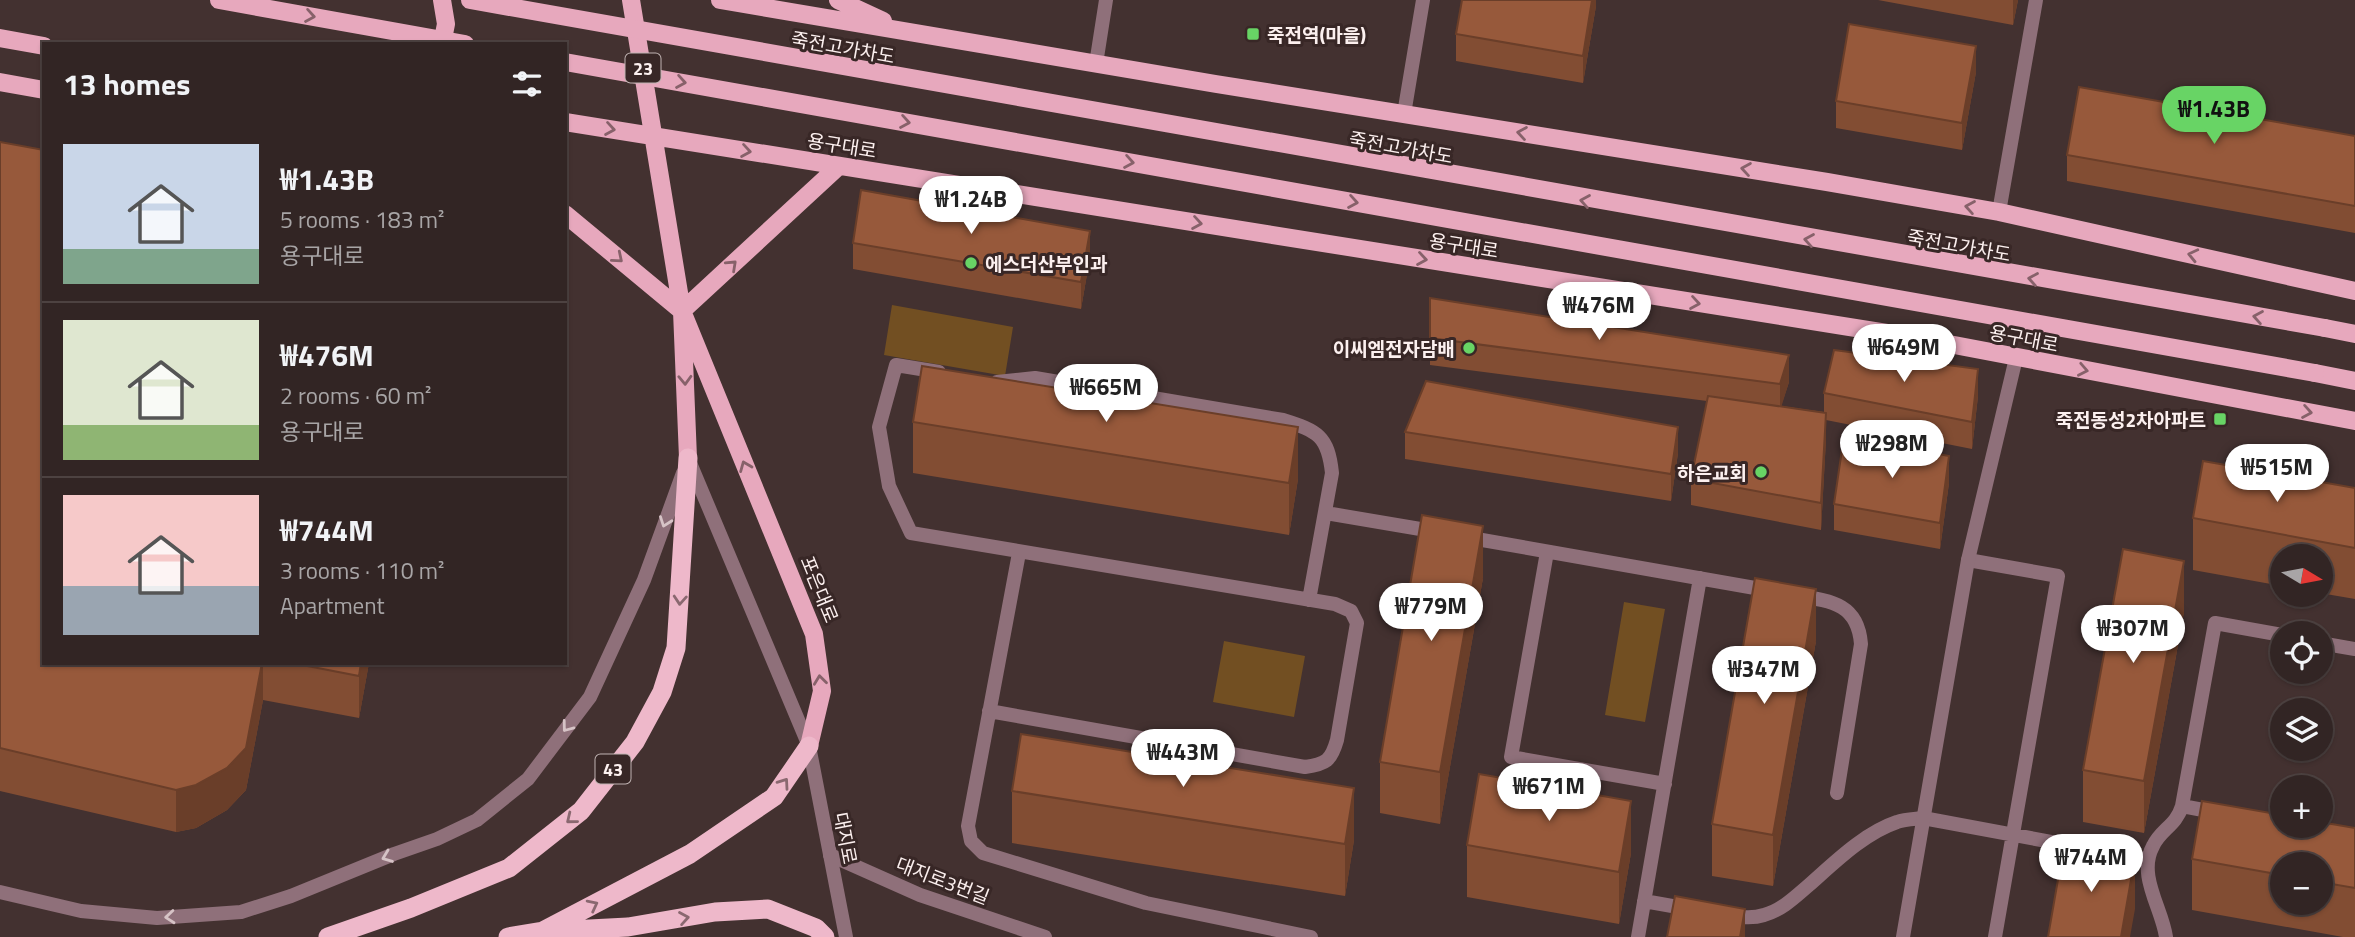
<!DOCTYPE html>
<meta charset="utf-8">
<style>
body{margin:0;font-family:"Titillium Web","Noto Sans KR",sans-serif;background:#3d3131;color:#f1f3f6;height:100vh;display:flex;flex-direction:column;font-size:26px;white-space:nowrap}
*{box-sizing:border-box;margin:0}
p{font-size:23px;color:#a8a5a6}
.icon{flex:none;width:38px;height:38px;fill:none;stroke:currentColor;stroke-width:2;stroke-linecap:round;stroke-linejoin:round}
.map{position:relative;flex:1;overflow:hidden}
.panel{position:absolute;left:42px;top:42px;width:525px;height:623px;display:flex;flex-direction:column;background:#322524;border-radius:0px;box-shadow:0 2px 5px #0004,0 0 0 2px #4d4241}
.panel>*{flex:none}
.needle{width:46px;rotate:100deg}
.tools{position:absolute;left:2270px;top:544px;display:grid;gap:14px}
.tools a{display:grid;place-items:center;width:63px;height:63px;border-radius:50%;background:#322524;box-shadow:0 2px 5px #0004,0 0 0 2px #4d4241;font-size:35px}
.price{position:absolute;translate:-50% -60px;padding:0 16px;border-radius:24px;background:#fff;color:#222;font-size:23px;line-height:46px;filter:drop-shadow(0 2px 4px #0008)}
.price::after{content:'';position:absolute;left:50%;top:42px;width:21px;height:16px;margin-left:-10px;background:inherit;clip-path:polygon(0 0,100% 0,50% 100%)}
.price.current{background:#68d465;color:#111}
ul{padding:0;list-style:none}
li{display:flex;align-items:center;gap:21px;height:175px;padding:0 21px}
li+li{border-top:2px solid #4d4241}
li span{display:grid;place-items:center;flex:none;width:196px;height:140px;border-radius:0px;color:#555}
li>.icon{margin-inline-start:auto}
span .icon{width:84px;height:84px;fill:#fffc;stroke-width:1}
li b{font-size:30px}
h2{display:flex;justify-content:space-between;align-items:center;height:84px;padding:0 21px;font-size:30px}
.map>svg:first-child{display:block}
.green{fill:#724f22}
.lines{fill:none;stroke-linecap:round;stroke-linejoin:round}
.service{stroke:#8f707a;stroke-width:14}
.minor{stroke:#8f707a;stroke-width:14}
.tertiary{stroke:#8f707a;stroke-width:14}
.primary{stroke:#e7a8bd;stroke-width:18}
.trunk{stroke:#eeb8ca;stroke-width:19}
.primary-bridge{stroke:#e7a8bd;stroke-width:18}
.wall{fill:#824d33;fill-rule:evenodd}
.shaded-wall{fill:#6a3e29}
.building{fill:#97593b;stroke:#6a3e29;stroke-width:2}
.oneway{stroke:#87616a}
.oneway2{stroke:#d6c3c6}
.oneway3{stroke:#8a6870}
.poi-dot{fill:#68d465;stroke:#382726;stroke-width:2.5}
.labels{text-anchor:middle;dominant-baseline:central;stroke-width:6;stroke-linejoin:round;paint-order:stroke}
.shield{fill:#382726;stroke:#c1b4b3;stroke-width:2}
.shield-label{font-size:18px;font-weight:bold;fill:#fcf0ef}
.poi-label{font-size:19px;font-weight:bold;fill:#fcf0ef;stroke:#382726;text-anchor:end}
.street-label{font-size:19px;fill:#fcf0ef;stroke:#382726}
</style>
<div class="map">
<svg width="2355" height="937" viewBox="0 0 2355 937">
<rect width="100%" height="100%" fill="#433130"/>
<path class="green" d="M892 305 1013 327 1005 376 884 355Z
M1624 602 1665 609 1645 722 1605 715Z
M1224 641 1305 656 1294 717 1213 702Z"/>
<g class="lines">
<path class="service" d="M1096 64 1106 0
M1404 114 1423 0
M1999 212 2036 0
M939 372 896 365 879 427 889 486 911 533 1335 604 1351 611 1357 623 1337 740C1331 761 1326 764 1305 767L989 711
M997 382 1035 378 1283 420C1318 431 1328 436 1332 473L1309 600
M1326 513 1438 532
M1465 537 1772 591
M1547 552 1511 757 1665 784
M1019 553 968 826 971 841 983 853 1146 903 1311 937
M1968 560 2058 576 1995 937
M1799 596C1833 601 1858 605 1861 644L1837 793
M2320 643 2355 649
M2182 806 2219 813
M1644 901 1689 909
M1726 915C1739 917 1752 919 1764 915 1782 910 1795 897 1809 885 1834 863 1864 833 1897 822 1905 819 1915 819 1923 818L2148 860
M1638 937 1700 578
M2166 937C2162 908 2137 875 2153 846 2161 829 2176 826 2182 806L2215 623 2282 635"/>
<path class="minor" d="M830 855 920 895 1045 937
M1903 937 1968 560 2016 358"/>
<path class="tertiary" d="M690 463 809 746 846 937
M0 892 81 911 157 918 241 912 291 896 394 854 437 839 477 820 528 779 590 697 644 580 683 473"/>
<path class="primary" d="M631 0 682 311 688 458
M720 0 1216 84 1827 182 1999 212 2355 291
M838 0 883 21
M0 38 44 46
M442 44 446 24 442 0
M0 82 44 90
M565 122 1912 337 2355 421
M565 214 682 311 814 634 822 691 809 746
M682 311 839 166
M2325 328 2355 334
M2315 373 2355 381"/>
<path class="trunk" d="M551 931 628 927 715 912 768 909 816 928 825 937
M328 937 411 908 509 868 581 811 635 742 662 692 676 648 688 458
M508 937 543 931 690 854 774 797 809 746"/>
<path class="primary-bridge" d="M219 0 465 44
M470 0C1088 113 1706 224 2325 328
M565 62 2315 373"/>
</g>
<path class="wall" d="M1596 0V6L1583 83 1456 61V34Z
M1878 0H2018L2013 25Z
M1976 72 1962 150 1836 128V101Z
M2355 136V233L2067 181V155Z
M0 142 44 663H369L359 718 263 700 246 790 227 810 196 828 176 832 0 791Z
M853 243 1090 257 1081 309 853 269Z
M1430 298 1789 382 1781 406 1824 412V393L1978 396 1972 449 1826 420V439L1821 530 1691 505V479L1707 401 1430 365Z
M913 422 1298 479 1289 535 913 473Z
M1405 432 1678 453 1671 501 1405 459Z
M1949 483 1940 549 1834 530V504Z
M2355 488V599L2320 593V556H2282V586L2193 570V518Z
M1483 578 1440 824 1380 813V762Z
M2184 612 2144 833 2083 822V770Z
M1816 641 1773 886 1712 876V824Z
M1012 791 1354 840 1345 896 1012 843Z
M2355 828V937H2343L2192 910V859ZM2282 864H2320V903H2282Z
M1467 845 1631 853 1619 924 1467 897Z"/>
<path class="shaded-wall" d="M1592 0H1596V6L1583 83V56Z
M2013 0H2018L2013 25Z
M1976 46V72L1962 150V123Z
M1090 231V257L1081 309V282Z
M1789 355V382L1780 411V384Z
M1978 369V396L1972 449V422Z
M1826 413V439L1821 530V503Z
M1298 427V479L1289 535V483Z
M1678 427V453L1671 501V474Z
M1949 456V483L1940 549V523Z
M1483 526V578L1440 824V772Z
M2184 561V612L2144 833V781Z
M1816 589V641L1773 886V835Z
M262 663H263V700L246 790 227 810 196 828 176 832V790Z
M361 663H369L359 718V676Z
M1354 788V840L1345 896V844Z
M1631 801V853L1619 924V872Z
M2135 857V909L2130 937H2121Z
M1745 909V937H1740Z"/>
<path class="building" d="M1462 0H1592L1583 56 1456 34Z
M1849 24 1976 46 1962 123 1836 101Z
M2079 87 2355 136V206L2067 155Z
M0 142 44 150V663H262L246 748 227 768 196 785 176 790 0 748Z
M861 190 1090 231 1081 282 853 243Z
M1430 298 1789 355 1780 384 1430 338Z
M1834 350 1978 369 1972 422 1824 393Z
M922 366 1298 427 1289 483 913 422Z
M1426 381 1678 427 1671 474 1405 432Z
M1708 396 1826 413 1821 503 1691 479Z
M1844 436 1949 456 1940 523 1834 504Z
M2203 461 2355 488V548L2193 518Z
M1422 515 1483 526 1440 772 1380 762Z
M2123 549 2184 561 2144 781 2083 770Z
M1755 578 1816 589 1773 835 1712 824Z
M292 663H361L359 676Z
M1021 734 1354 788 1345 844 1012 791Z
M1479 774 1631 801 1619 872 1467 845Z
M2202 801 2282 815V826H2320V822L2355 828V888L2320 882V864H2282V875L2192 859Z
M2064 845 2135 857 2121 937H2048Z
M1675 896 1745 909 1740 937H1667Z"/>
<defs><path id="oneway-chevron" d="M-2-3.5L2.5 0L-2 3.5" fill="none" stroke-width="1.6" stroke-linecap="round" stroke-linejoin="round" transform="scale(1.75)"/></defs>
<g class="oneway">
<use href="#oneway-chevron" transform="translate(310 16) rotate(10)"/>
<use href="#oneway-chevron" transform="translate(681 82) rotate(10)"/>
<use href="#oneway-chevron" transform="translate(905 122) rotate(10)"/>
<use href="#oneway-chevron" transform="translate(610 129) rotate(9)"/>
<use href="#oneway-chevron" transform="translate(1522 133) rotate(-171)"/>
<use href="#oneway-chevron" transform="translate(746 151) rotate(9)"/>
<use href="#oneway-chevron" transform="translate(1129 162) rotate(10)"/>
<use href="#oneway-chevron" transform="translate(1746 169) rotate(-171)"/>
<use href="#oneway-chevron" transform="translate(1585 201) rotate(-170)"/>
<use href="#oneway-chevron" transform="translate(1353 202) rotate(10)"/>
<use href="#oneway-chevron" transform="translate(1970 207) rotate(-170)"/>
<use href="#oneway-chevron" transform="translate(1197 223) rotate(9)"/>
<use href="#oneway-chevron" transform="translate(1809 240) rotate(-170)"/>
<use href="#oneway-chevron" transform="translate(2193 255) rotate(-167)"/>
<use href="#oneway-chevron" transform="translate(618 258) rotate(40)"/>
<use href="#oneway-chevron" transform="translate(1422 259) rotate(9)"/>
<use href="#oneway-chevron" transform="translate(732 265) rotate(-43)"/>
<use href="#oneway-chevron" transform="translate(2033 279) rotate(-170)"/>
<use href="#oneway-chevron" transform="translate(1695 303) rotate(9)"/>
<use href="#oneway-chevron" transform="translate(2258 317) rotate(-170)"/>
<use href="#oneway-chevron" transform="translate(2083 370) rotate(11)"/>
<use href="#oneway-chevron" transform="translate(685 380) rotate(88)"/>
<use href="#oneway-chevron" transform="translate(2307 412) rotate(10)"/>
<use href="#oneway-chevron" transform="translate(745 466) rotate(-112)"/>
<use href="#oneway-chevron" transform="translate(820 680) rotate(-97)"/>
</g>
<g class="oneway2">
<use href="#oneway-chevron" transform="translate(665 522) rotate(110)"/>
<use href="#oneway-chevron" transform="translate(567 727) rotate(127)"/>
<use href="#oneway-chevron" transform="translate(387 857) rotate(159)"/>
<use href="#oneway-chevron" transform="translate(170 917) rotate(175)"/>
</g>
<g class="oneway3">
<use href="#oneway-chevron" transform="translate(680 600) rotate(94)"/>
<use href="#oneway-chevron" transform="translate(784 783) rotate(-55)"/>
<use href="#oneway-chevron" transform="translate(571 819) rotate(141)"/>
<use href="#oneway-chevron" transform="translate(593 905) rotate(-27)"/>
<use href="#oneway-chevron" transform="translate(684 918) rotate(-10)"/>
</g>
<g class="poi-dot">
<rect x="1246" y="27" width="14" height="14" rx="3.5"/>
<circle cx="971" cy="263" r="7"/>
<circle cx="1469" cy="348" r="7"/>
<rect x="2213" y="412" width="14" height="14" rx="3.5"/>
<circle cx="1761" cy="472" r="7"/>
</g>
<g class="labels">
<g class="shield">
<rect x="625.5" y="53.5" width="35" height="29" rx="5"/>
<rect x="595.5" y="754.5" width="35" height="29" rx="5"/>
</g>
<g class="shield-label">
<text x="643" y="68">23</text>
<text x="613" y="769">43</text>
</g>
<g class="poi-label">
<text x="1267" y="34" text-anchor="start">죽전역(마을)</text>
<text x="985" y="263" text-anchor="start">에스더산부인과</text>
<text x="1455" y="348">이씨엠전자담배</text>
<text x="2206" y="419">죽전동성2차아파트</text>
<text x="1747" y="472">하은교회</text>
</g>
<g class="street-label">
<text transform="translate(843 47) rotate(10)">죽전고가차도</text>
<text transform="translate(842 145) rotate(9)">용구대로</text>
<text transform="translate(1401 147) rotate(10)">죽전고가차도</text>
<text transform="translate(1464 245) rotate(9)">용구대로</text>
<text transform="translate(1959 245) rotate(10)">죽전고가차도</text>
<text transform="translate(2024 338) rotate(11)">용구대로</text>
<text transform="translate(820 589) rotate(68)">포은대로</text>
<text transform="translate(846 838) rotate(79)">대지로</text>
<text transform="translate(943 880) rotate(21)">대지로3번길</text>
</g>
</g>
</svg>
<div class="tools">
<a><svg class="needle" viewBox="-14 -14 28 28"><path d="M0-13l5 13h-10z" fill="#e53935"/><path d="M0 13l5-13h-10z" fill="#a8a5a6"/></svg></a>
<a><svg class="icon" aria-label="locate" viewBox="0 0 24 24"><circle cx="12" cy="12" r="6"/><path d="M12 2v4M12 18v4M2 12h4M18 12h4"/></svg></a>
<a><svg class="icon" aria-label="layers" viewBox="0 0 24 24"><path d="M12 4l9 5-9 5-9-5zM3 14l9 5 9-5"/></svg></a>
<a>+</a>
<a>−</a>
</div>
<b class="price current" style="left:2214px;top:146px">₩1.43B</b>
<b class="price" style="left:971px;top:236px">₩1.24B</b>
<b class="price" style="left:1599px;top:342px">₩476M</b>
<b class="price" style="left:1904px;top:384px">₩649M</b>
<b class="price" style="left:1106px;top:424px">₩665M</b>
<b class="price" style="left:1892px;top:480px">₩298M</b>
<b class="price" style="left:2277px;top:504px">₩515M</b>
<b class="price" style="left:1431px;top:643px">₩779M</b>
<b class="price" style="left:2133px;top:665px">₩307M</b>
<b class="price" style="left:1764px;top:706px">₩347M</b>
<b class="price" style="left:1183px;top:789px">₩443M</b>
<b class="price" style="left:1549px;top:823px">₩671M</b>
<b class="price" style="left:2091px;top:894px">₩744M</b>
<section class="panel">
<h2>13 homes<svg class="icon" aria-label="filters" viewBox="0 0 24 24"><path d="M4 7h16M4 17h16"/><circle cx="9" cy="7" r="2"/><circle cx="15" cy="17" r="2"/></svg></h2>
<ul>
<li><span style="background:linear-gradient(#c9d6e8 75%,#7fa58c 0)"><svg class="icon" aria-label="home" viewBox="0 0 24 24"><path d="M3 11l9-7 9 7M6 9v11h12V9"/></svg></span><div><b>₩1.43B</b><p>5 rooms · 183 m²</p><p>용구대로</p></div></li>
<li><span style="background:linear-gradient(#dfe7d0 75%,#8fb573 0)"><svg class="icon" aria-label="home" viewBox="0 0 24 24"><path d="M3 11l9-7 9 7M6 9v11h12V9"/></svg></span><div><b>₩476M</b><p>2 rooms · 60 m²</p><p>용구대로</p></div></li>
<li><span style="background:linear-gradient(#f6c9c9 65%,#9aa5b1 0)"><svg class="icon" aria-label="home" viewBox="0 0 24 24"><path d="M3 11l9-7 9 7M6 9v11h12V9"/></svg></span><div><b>₩744M</b><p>3 rooms · 110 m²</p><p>Apartment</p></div></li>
</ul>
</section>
</div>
